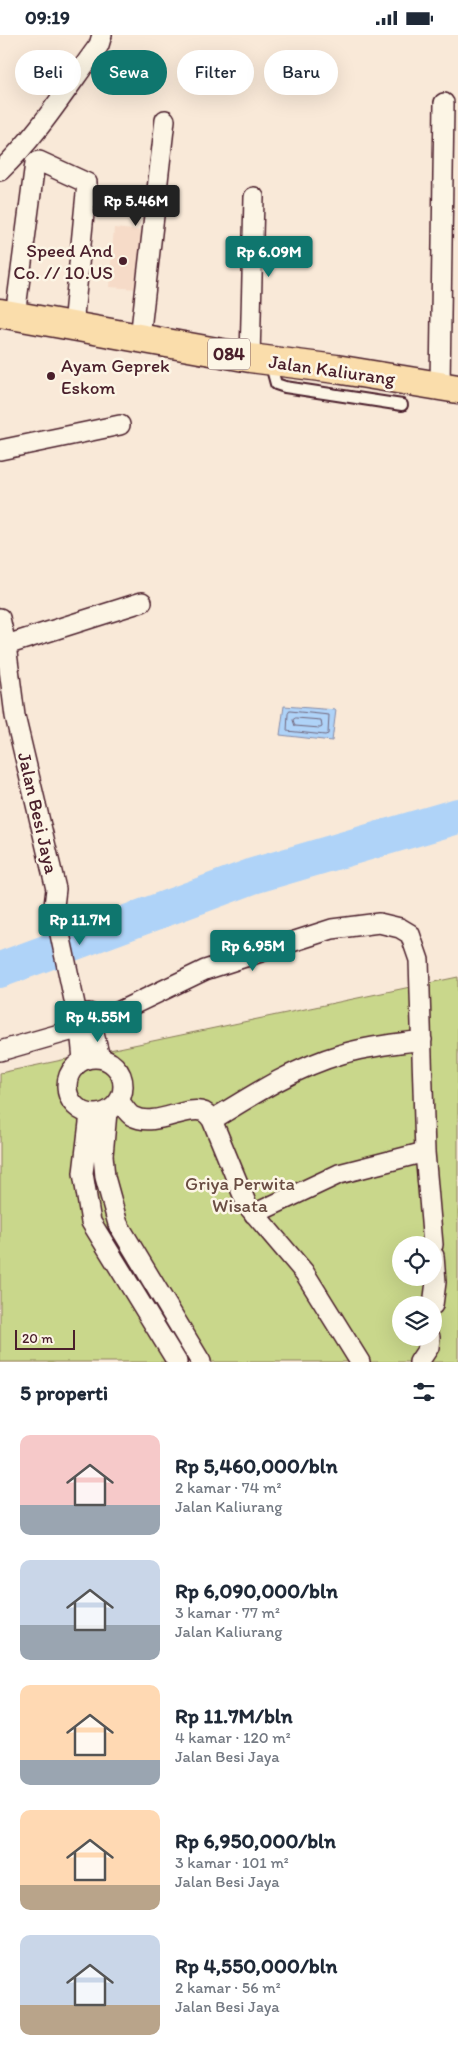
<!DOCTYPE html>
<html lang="id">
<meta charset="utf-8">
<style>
body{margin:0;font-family:Itim,sans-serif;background:#f2f2f3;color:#1f2937;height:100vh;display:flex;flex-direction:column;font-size:19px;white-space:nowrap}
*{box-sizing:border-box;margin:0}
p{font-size:16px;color:#747a83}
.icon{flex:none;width:28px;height:28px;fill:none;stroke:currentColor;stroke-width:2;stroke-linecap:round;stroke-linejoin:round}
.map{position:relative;height:1327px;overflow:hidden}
.drawer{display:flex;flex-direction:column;background:#fff;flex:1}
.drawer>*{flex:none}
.top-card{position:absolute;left:15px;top:15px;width:429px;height:45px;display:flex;gap:10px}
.tools{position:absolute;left:392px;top:1201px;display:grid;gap:10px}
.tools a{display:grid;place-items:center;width:50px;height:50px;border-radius:50%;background:#fff;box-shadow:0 5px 20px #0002;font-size:25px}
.scale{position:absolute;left:15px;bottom:12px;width:60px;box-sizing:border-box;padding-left:5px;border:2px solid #4a1f2b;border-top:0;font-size:14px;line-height:18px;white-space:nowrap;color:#4a1f2b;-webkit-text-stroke:4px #fcf5e5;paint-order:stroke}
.price{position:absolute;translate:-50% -42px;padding:0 11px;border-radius:5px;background:#0f766e;color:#fff;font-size:16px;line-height:32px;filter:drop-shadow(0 1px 2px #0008)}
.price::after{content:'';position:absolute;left:50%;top:30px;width:15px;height:11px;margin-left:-8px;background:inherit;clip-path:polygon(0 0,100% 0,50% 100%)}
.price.current{background:#222;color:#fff}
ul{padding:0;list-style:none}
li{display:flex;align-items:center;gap:15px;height:125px;padding:0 20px}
li span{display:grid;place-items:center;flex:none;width:140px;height:100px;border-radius:10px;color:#555}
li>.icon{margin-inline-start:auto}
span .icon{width:60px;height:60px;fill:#fffc;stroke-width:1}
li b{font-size:21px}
h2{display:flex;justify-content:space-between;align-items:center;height:60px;padding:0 20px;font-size:21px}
.chip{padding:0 18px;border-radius:22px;background:#fff;box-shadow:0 5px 20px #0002;font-size:18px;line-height:45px}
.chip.current{background:#0f766e;color:#fff}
.status{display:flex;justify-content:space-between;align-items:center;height:35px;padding:0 25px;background:#fff;direction:ltr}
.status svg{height:14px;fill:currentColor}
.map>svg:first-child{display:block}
.built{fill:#f6dbc8}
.green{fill:#c9d78b;stroke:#8a7b5b;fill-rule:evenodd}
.water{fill:#afd3f8;stroke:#878ba6}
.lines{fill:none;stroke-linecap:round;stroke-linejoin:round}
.shore{stroke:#72677d;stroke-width:1}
.river{stroke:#afd3f8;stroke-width:36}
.lane-casing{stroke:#4a1f2b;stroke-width:14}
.street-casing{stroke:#4a1f2b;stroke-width:22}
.primary-casing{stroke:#4a1f2b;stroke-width:31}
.lane{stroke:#fcf5e5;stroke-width:10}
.street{stroke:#fcf5e5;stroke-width:19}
.primary{stroke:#faddab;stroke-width:28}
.poi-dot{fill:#4a1f2b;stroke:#fcf5e5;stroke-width:2}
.labels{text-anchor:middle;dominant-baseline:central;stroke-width:5;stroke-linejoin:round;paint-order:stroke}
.shield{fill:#fcf5e5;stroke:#7f5f63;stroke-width:1}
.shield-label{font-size:18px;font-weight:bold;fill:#4a1f2b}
.poi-label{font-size:19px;fill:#4a1f2b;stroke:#fcf5e5;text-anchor:end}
.street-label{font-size:19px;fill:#4a1f2b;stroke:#fcf5e5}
.park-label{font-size:19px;fill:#6a4d43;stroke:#fcf5e5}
</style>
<div class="status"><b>09:19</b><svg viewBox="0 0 49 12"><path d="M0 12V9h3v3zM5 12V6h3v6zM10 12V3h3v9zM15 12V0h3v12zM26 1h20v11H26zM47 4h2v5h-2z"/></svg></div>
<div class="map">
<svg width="458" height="1327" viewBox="0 0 458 1327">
<rect width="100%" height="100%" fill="#f9e9d8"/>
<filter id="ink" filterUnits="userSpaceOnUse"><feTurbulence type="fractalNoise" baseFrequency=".02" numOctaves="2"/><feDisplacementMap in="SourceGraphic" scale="10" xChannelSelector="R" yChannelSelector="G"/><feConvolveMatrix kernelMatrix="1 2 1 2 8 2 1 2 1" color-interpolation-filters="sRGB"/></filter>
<g filter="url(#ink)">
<path class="built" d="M114 193 143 196 138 254 109 252Z"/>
<path class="green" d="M458 942V1327H0V1038ZM401 1210H434V1242H401ZM401 1270H434V1302H401Z"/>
<path class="water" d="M284 671 336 675 332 706 280 700Z"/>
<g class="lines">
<path class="shore" d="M290 676 329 680 328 699 325 700 287 696 288 679Z
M296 683 321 685 322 692 320 693 295 691 293 685Z"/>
<path class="river" d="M0 935 253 841 458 781"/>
<g class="lane-casing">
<path id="lane" d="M276 327 273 338 276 349 285 352 402 370"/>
</g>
<g class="street-casing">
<path id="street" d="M0 136C38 100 67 53 99 10L102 0
M15 281 35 128 39 126 87 148 73 291
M140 303 165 85
M250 323 254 162
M440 351 444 68
M0 415 120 390
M0 583 6 610 15 681 56 854 54 871 80 993 83 1025
M0 612 142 567
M89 978 100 1023
M0 1016 91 990 205 935 332 894 379 888 400 893 410 899 419 925 425 1117 339 1139 254 1179
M67 1051a28 28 0 1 1 56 0a28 28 0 1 1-56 0Z
M119 1066C123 1070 127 1078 132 1081 155 1094 187 1069 204 1077 208 1079 210 1082 212 1085L247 1170 304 1237 360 1327
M107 1077 103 1120 105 1142 118 1189 201 1327
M90 1079 83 1138 91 1187 177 1327
M212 1085C254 1059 294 1033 342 1019 368 1011 396 1009 422 1005
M425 1117 433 1210
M433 1270 436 1247 434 1221
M419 1327 429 1312 430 1302"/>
</g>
<g class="primary-casing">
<path id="primary" d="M0 278 250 323 336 334 458 354"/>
</g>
<use href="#lane" class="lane"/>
<use href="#street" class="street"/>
<use href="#primary" class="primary"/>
</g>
</g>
<g class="poi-dot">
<circle cx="123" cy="226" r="5"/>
<circle cx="51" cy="341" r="5"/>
</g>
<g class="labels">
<rect class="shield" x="208" y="303.5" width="42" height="31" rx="4"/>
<g class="shield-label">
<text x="229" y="319">084</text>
</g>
<g class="poi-label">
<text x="113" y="215">Speed And<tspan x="113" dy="22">Co. // 10.US</tspan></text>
<text x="61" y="330" text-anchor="start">Ayam Geprek<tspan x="61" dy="22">Eskom</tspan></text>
</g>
<g class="street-label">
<text transform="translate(332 335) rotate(8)">Jalan Kaliurang</text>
<text transform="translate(38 778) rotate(77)">Jalan Besi Jaya</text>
</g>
<g class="park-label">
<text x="240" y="1148">Griya Perwita<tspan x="240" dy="22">Wisata</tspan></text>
</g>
</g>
</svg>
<div class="tools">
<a><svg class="icon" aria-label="locate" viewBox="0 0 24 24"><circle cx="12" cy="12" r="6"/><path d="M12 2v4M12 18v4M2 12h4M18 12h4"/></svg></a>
<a><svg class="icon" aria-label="layers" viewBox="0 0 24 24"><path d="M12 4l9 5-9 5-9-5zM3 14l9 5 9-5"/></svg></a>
</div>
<div class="scale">20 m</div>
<b class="price current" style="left:136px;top:192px">Rp 5.46M</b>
<b class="price" style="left:269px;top:243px">Rp 6.09M</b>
<b class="price" style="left:80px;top:911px">Rp 11.7M</b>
<b class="price" style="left:253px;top:937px">Rp 6.95M</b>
<b class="price" style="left:98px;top:1008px">Rp 4.55M</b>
<div class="top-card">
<a class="chip">Beli</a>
<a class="chip current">Sewa</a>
<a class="chip">Filter</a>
<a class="chip">Baru</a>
</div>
</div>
<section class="drawer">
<h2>5 properti<svg class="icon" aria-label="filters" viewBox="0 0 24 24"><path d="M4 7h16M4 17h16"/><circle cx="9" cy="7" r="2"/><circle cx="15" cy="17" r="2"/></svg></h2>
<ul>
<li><span style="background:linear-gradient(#f6c9c9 70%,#9aa5b1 0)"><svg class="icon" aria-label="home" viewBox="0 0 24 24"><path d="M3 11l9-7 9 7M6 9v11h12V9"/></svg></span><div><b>Rp 5,460,000/bln</b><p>2 kamar · 74 m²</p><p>Jalan Kaliurang</p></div></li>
<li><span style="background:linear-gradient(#c9d6e8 65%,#9aa5b1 0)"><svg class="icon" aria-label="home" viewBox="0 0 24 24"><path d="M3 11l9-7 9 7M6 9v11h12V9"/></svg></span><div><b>Rp 6,090,000/bln</b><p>3 kamar · 77 m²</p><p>Jalan Kaliurang</p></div></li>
<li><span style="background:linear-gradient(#ffd9b3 75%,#9aa5b1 0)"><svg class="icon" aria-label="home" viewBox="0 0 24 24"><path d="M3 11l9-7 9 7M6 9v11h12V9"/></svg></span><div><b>Rp 11.7M/bln</b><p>4 kamar · 120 m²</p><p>Jalan Besi Jaya</p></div></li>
<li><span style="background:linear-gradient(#ffd9b3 75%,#b9a48a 0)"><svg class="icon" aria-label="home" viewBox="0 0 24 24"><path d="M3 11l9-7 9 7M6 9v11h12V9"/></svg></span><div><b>Rp 6,950,000/bln</b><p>3 kamar · 101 m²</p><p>Jalan Besi Jaya</p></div></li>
<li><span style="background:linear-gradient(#c9d6e8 70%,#b9a48a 0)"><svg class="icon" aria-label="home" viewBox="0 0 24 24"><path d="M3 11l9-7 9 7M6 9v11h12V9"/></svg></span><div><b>Rp 4,550,000/bln</b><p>2 kamar · 56 m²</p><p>Jalan Besi Jaya</p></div></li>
</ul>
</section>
